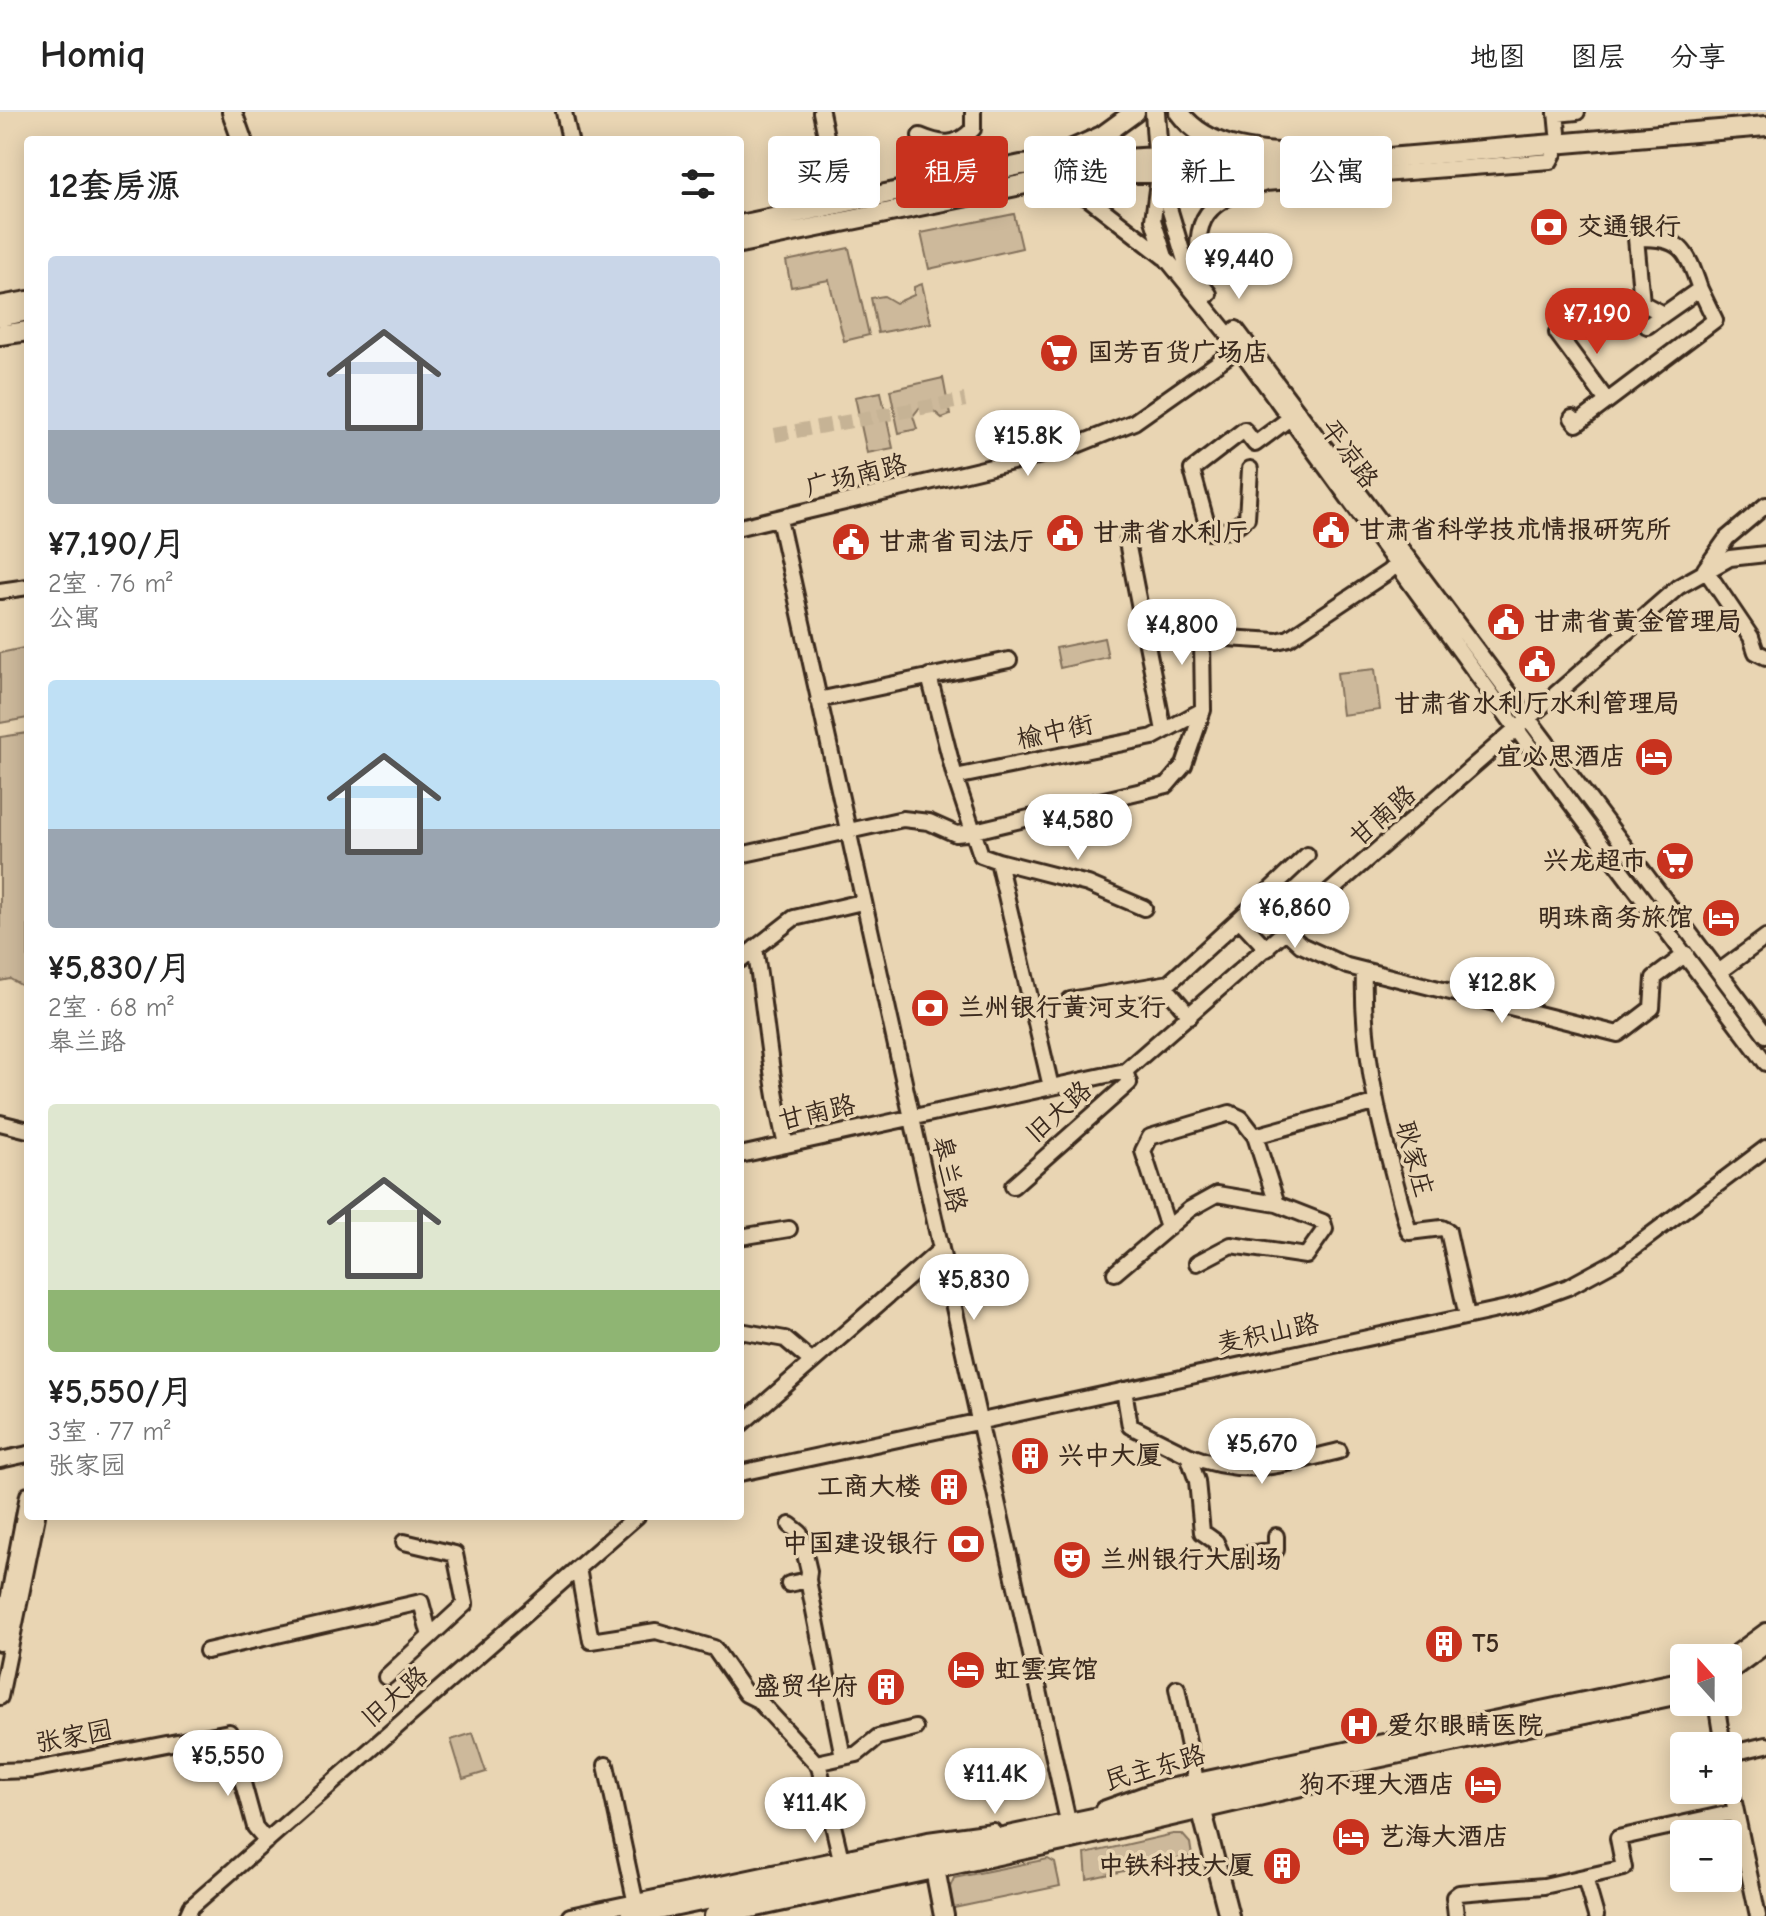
<!DOCTYPE html>
<html lang="zh">
<meta charset="utf-8">
<style>
body{margin:0;font-family:"Comic Neue","LXGW WenKai TC",sans-serif;background:#f2f2f2;color:#222;height:100vh;display:flex;flex-direction:column;font-size:30px;white-space:nowrap}
*{box-sizing:border-box;margin:0}
p{font-size:26px;color:#767676}
.icon{flex:none;width:44px;height:44px;fill:none;stroke:currentColor;stroke-width:2;stroke-linecap:round;stroke-linejoin:round}
.map{position:relative;flex:1;overflow:hidden}
.panel{position:absolute;left:24px;top:24px;width:720px;height:1384px;display:flex;flex-direction:column;background:#fff;border-radius:8px;box-shadow:0 4px 20px #0003}
.panel>*{flex:none}
.top-card{position:absolute;left:768px;top:24px;width:760px;height:72px;display:flex;gap:16px}
.needle{width:52px;rotate:339deg}
.controls{position:absolute;left:1670px;top:1532px;display:grid;gap:16px}
.controls a{display:grid;place-items:center;width:72px;height:72px;border-radius:8px;background:#fff;box-shadow:0 4px 20px #0003;font-size:40px}
.price{position:absolute;translate:-50% -68px;padding:0 18px;border-radius:28px;background:#fff;color:#222;font-size:26px;line-height:52px;filter:drop-shadow(0 2px 4px #0008)}
.price::after{content:'';position:absolute;left:50%;top:48px;width:24px;height:18px;margin-left:-12px;background:inherit;clip-path:polygon(0 0,100% 0,50% 100%)}
.price.active{background:#c8321e;color:#fff}
ul{padding:0;list-style:none}
li{display:grid;align-content:center;gap:16px;height:424px;padding:0 24px}
li span{display:grid;place-items:center;height:248px;border-radius:8px;color:#555}
li>.icon{margin-inline-start:auto}
span .icon{width:144px;height:144px;fill:#fffc;stroke-width:1}
li b{font-size:34px}
h2{display:flex;justify-content:space-between;align-items:center;height:96px;padding:0 24px;font-size:34px}
.pill{padding:0 28px;border-radius:8px;background:#fff;box-shadow:0 4px 20px #0003;font-size:28px;line-height:72px}
.pill.active{background:#c8321e;color:#fff}
header{display:flex;align-items:center;gap:48px;box-sizing:border-box;height:112px;padding:0 40px;background:#fff;border-bottom:2px solid #e0e0e0}
header strong{font-size:38px}
nav{display:flex;gap:44px;margin-inline-start:auto;font-size:28px}
.map>svg:first-child{display:block}
.green{fill:#cdb99b;stroke:#84725c;stroke-width:2}
.lines{fill:none;stroke-linecap:round;stroke-linejoin:round}
.minor-tunnel{stroke:#c6b395;stroke-width:14;stroke-dasharray:14 7;stroke-linecap:butt}
.minor-casing{stroke:#3b2a1e;stroke-width:20}
.major-casing{stroke:#3b2a1e;stroke-width:24}
.minor{stroke:#e9d5b3;stroke-width:14}
.major{stroke:#e9d5b3;stroke-width:18}
.labels{text-anchor:middle;dominant-baseline:central;stroke-width:7;stroke-linejoin:round;paint-order:stroke}
.poi-label{font-size:26px;font-weight:bold;fill:#3b2a1e;stroke:#e9d5b3;text-anchor:start}
.street-label{font-size:26px;fill:#3b2a1e;stroke:#e9d5b3}
</style>
<header>
<strong>Homiq</strong>
<nav><a>地图</a><a>图层</a><a>分享</a></nav>
</header>
<div class="map">
<svg width="1766" height="1804" viewBox="0 0 1766 1804">
<rect width="100%" height="100%" fill="#e9d5b3"/>
<filter id="ink" filterUnits="userSpaceOnUse"><feTurbulence type="fractalNoise" baseFrequency=".0125" numOctaves="2"/><feDisplacementMap in="SourceGraphic" scale="16" xChannelSelector="R" yChannelSelector="G"/><feConvolveMatrix kernelMatrix="1 2 1 2 8 2 1 2 1" color-interpolation-filters="sRGB"/></filter>
<g filter="url(#ink)">
<path class="green" d="M1014 102 1022 136 929 157 921 121Z
M849 136 869 223 844 229 829 168 791 175 786 149Z
M922 172 931 211 878 221 871 186 884 184 896 191 914 183V175Z
M943 266 950 303 942 306 931 297 920 295 913 304 917 317 899 321 890 278Z
M881 280 893 336 867 341 855 285Z
M1104 526 1108 545 1060 556 1056 536Z
M28 535V606L0 611V541Z
M1375 557 1380 598 1342 603 1337 561Z
M28 621V877L10 867 0 869V625Z
M473 1621 486 1660 463 1667 451 1628Z
M1173 1722H1182L1190 1731 1192 1744 1087 1767 1085 1742Z
M1048 1747 1055 1751 1060 1774 954 1796 950 1775 954 1766Z"/>
<g class="lines">
<path class="minor-tunnel" d="M775 323 965 288"/>
<g class="minor-casing">
<path id="minor" d="M564 0 570 28
M821 0 840 92
M1556 0 1558 21
M1556 2 1577 0
M920 24C941 33 956 35 973 17V0
M1159 62 1153 108 1165 145 1239 236 1570 690 1766 951
M1046 65 1088 86 1164 145
M1160 66 1186 152 1209 182
M1265 71 1550 49 1559 32
M1201 172C1191 100 1205 90 1272 69
M0 192 28 187
M1663 202 1642 191 1636 126C1682 125 1686 137 1700 177
M1236 217 1766 923
M1557 221 1607 289
M1572 306 1577 312 1715 208 1700 177 1647 214
M1250 357 1247 406 1230 418 1209 420 1192 358 1244 318 1255 332 1290 306
M1766 393 1727 426 1705 457 1751 525 1756 540 1766 545
M779 407 1068 1709
M740 415 1067 337 1134 310 1239 236
M1127 430 1164 619
M0 479 28 475
M929 564 955 665 981 743 998 749 1051 975
M818 588 1009 548
M955 665 1153 625 1203 598 1202 528 1210 525 1277 529 1289 526 1388 460 1403 446
M740 743 903 707 929 710 956 722 966 721 1167 673 1184 653 1203 598
M998 749 1088 772 1144 796
M1239 807 1307 743
M1287 820 1301 833 1347 854 1618 922 1652 896 1654 866 1686 842
M755 836C766 902 770 968 786 1033
M740 848 794 806 862 790
M1364 859C1361 950 1385 1033 1409 1120L1442 1116 1448 1119 1467 1204
M1720 859 1766 825
M1163 872 1190 904
M1070 888 1169 871 1239 807 1267 837
M0 1011 28 1018
M740 1043 1125 959 1678 475 1730 446 1766 442
M1013 1074 1129 971 1125 959
M1168 1116 1143 1039 1150 1025 1230 1001 1241 1006 1255 1024
M740 1125 789 1117
M1197 1151 1231 1133 1306 1144 1325 1117 1323 1110 1277 1092 1255 1024 1374 991
M1115 1161 1190 1097 1217 1082 1277 1092
M740 1219 785 1227 811 1249
M1124 1278 1130 1314 1188 1343 1197 1369 1202 1420 1216 1430 1223 1446 1276 1438V1424
M740 1313 939 1139
M1188 1343C1247 1366 1280 1353 1339 1339
M0 1348 28 1342
M740 1361 1516 1194 1568 1175 1616 1149 1766 1036
M790 1413 800 1421 809 1459 808 1468 843 1645
M578 1456 591 1529 656 1519 714 1536 746 1582 758 1588 816 1651 857 1642 878 1625 915 1616
M789 1472 808 1468
M0 1531 28 1383
M207 1539 421 1490 430 1524
M1728 1547 1766 1519
M386 1565 465 1492 455 1442 404 1430
M1177 1576 1196 1669
M0 1585 37 1404
M1716 1590 1723 1634
M1728 1642 1766 1633
M818 1650 841 1747
M606 1653 637 1797
M0 1659 31 1658 229 1620 255 1715 267 1729
M1728 1662 1758 1804
M1103 1697 1159 1677 1684 1567
M1585 1766 1596 1804
M187 1804 191 1795 637 1404
M570 1804 928 1728 993 1719
M1456 1804 1454 1785 1459 1781 1544 1774 1624 1756 1618 1726 1735 1700"/>
</g>
<g class="major-casing">
<path id="major" d="M232 0 242 28
M1155 0 1159 57
M1179 0C1211 44 1274 41 1323 42
M1055 45 1102 24 1135 0
M740 113 1021 53 1158 45 1257 47
M740 131 1079 61H1212L1766 14
M0 205 28 199
M0 223 28 219
M1728 1559 1766 1531
M1199 1688 1229 1804
M935 1757 944 1804
M630 1804 1684 1581
M714 1804 1072 1727 1340 1665"/>
</g>
<use href="#minor" class="minor"/>
<use href="#major" class="major"/>
</g>
</g>
<defs>
<g id="bank-disc" transform="scale(2)"><circle r="9.5" fill="#c8321e" stroke="#e9d5b3"/><path d="M-6-4H6V4H-6ZM0-2.3a2.3 2.3 0 1 0 0 4.6a2.3 2.3 0 1 0 0-4.6Z" fill="#fff"/></g>
<g id="supermarket-disc" transform="scale(2)"><circle r="9.5" fill="#c8321e" stroke="#e9d5b3"/><path d="M-6-5.5h2.5l.6 2H6L4.5 2H-2.5L-4.4-4H-6ZM-1.5 3.2a1.3 1.3 0 1 0 .1 0ZM3 3.2a1.3 1.3 0 1 0 .1 0Z" fill="#fff"/></g>
<g id="civic-disc" transform="scale(2)"><circle r="9.5" fill="#c8321e" stroke="#e9d5b3"/><path d="M-.6-6.5H3V-4.5H.6V-3L4-1V1h2V6H-6V1h2V-1L-.6-3ZM-1.2 2.5V6h2.4V2.5Z" fill="#fff"/></g>
<g id="hotel-disc" transform="scale(2)"><circle r="9.5" fill="#c8321e" stroke="#e9d5b3"/><path d="M-6-4.5h1.5V1H6V5H4.5V3h-9V5H-6ZM-4 0a1.8 1.8 0 1 1 3.6 0ZM.5 0V-2.5h3Q6-2.5 6 0Z" fill="#fff"/></g>
<g id="building-disc" transform="scale(2)"><circle r="9.5" fill="#c8321e" stroke="#e9d5b3"/><path d="M-4-6H4V6H1V3H-1V6H-4ZM-2.5-4.3h1.7v1.8h-1.7ZM.8-4.3h1.7v1.8H.8ZM-2.5-1h1.7V.8h-1.7ZM.8-1h1.7V.8H.8Z" fill="#fff"/></g>
<g id="theatre-disc" transform="scale(2)"><circle r="9.5" fill="#c8321e" stroke="#e9d5b3"/><path d="M-5-5.5Q0-4 5-5.5V0Q5 5 0 6Q-5 5-5 0ZM-3.3-2.5H-1v1.5H-3.3ZM1-2.5H3.3v1.5H1ZM-2.8 1Q0 5.5 2.8 1Z" fill="#fff"/></g>
<g id="hospital-disc" transform="scale(2)"><circle r="9.5" fill="#c8321e" stroke="#e9d5b3"/><path d="M-5-5h3v3.5h4V-5h3V5h-3V1.5h-4V5h-3Z" fill="#fff"/></g>
</defs>
<g fill-rule="evenodd">
<use href="#bank-disc" x="1549" y="115"/>
<use href="#supermarket-disc" x="1059" y="241"/>
<use href="#civic-disc" x="1331" y="418"/>
<use href="#civic-disc" x="1065" y="421"/>
<use href="#civic-disc" x="851" y="430"/>
<use href="#civic-disc" x="1506" y="510"/>
<use href="#civic-disc" x="1537" y="552"/>
<use href="#hotel-disc" x="1654" y="645"/>
<use href="#supermarket-disc" x="1675" y="749"/>
<use href="#hotel-disc" x="1721" y="806"/>
<use href="#bank-disc" x="930" y="896"/>
<use href="#building-disc" x="1030" y="1344"/>
<use href="#building-disc" x="949" y="1375"/>
<use href="#bank-disc" x="966" y="1432"/>
<use href="#theatre-disc" x="1072" y="1448"/>
<use href="#building-disc" x="1444" y="1532"/>
<use href="#hotel-disc" x="966" y="1558"/>
<use href="#building-disc" x="886" y="1575"/>
<use href="#hospital-disc" x="1359" y="1614"/>
<use href="#hotel-disc" x="1483" y="1673"/>
<use href="#hotel-disc" x="1351" y="1725"/>
<use href="#building-disc" x="1282" y="1754"/>
</g>
<g class="labels">
<g class="poi-label">
<text x="1577" y="115">交通银行</text>
<text x="1087" y="241">国芳百货广场店</text>
<text x="1359" y="418">甘肃省科学技术情报研究所</text>
<text x="1093" y="421">甘肃省水利厅</text>
<text x="879" y="430">甘肃省司法厅</text>
<text x="1534" y="510">甘肃省黄金管理局</text>
<text x="1537" y="592" text-anchor="middle">甘肃省水利厅水利管理局</text>
<text x="1626" y="645" text-anchor="end">宜必思酒店</text>
<text x="1647" y="749" text-anchor="end">兴龙超市</text>
<text x="1693" y="806" text-anchor="end">明珠商务旅馆</text>
<text x="958" y="896">兰州银行黄河支行</text>
<text x="1058" y="1344">兴中大厦</text>
<text x="921" y="1375" text-anchor="end">工商大楼</text>
<text x="938" y="1432" text-anchor="end">中国建设银行</text>
<text x="1100" y="1448">兰州银行大剧场</text>
<text x="1472" y="1532">T5</text>
<text x="994" y="1558">虹雲宾馆</text>
<text x="858" y="1575" text-anchor="end">盛贸华府</text>
<text x="1387" y="1614">爱尔眼睛医院</text>
<text x="1455" y="1673" text-anchor="end">狗不理大酒店</text>
<text x="1379" y="1725">艺海大酒店</text>
<text x="1254" y="1754" text-anchor="end">中铁科技大厦</text>
</g>
<g class="street-label">
<text transform="translate(1349 342) rotate(54)">平凉路</text>
<text transform="translate(856 364) rotate(-14)">广场南路</text>
<text transform="translate(1055 620) rotate(-12)">榆中街</text>
<text transform="translate(1383 704) rotate(-41)">甘南路</text>
<text transform="translate(1059 1000) rotate(-42)">旧大路</text>
<text transform="translate(817 1001) rotate(-13)">甘南路</text>
<text transform="translate(1414 1047) rotate(75)">耿家庄</text>
<text transform="translate(949 1062) rotate(78)">皋兰路</text>
<text transform="translate(1268 1222) rotate(-12)">麦积山路</text>
<text transform="translate(395 1585) rotate(-41)">旧大路</text>
<text transform="translate(74 1625) rotate(-10)">张家园</text>
<text transform="translate(1155 1656) rotate(-16)">民主东路</text>
</g>
</g>
</svg>
<div class="controls">
<a><svg class="needle" viewBox="-14 -14 28 28"><path d="M0-13l5 13h-10z" fill="#e53935"/><path d="M0 13l5-13h-10z" fill="#767676"/></svg></a>
<a>+</a>
<a>−</a>
</div>
<b class="price" style="left:1239px;top:189px">¥9,440</b>
<b class="price active" style="left:1597px;top:244px">¥7,190</b>
<b class="price" style="left:1028px;top:366px">¥15.8K</b>
<b class="price" style="left:1182px;top:555px">¥4,800</b>
<b class="price" style="left:1078px;top:750px">¥4,580</b>
<b class="price" style="left:1295px;top:838px">¥6,860</b>
<b class="price" style="left:1502px;top:913px">¥12.8K</b>
<b class="price" style="left:974px;top:1210px">¥5,830</b>
<b class="price" style="left:1262px;top:1374px">¥5,670</b>
<b class="price" style="left:228px;top:1686px">¥5,550</b>
<b class="price" style="left:995px;top:1704px">¥11.4K</b>
<b class="price" style="left:815px;top:1733px">¥11.4K</b>
<div class="top-card">
<a class="pill">买房</a>
<a class="pill active">租房</a>
<a class="pill">筛选</a>
<a class="pill">新上</a>
<a class="pill">公寓</a>
</div>
<section class="panel">
<h2>12套房源<svg class="icon" aria-label="filters" viewBox="0 0 24 24"><path d="M4 7h16M4 17h16"/><circle cx="9" cy="7" r="2"/><circle cx="15" cy="17" r="2"/></svg></h2>
<ul>
<li><span style="background:linear-gradient(#c9d6e8 70%,#9aa5b1 0)"><svg class="icon" aria-label="home" viewBox="0 0 24 24"><path d="M3 11l9-7 9 7M6 9v11h12V9"/></svg></span><div><b>¥7,190/月</b><p>2室 · 76 m²</p><p>公寓</p></div></li>
<li><span style="background:linear-gradient(#bfe0f5 60%,#9aa5b1 0)"><svg class="icon" aria-label="home" viewBox="0 0 24 24"><path d="M3 11l9-7 9 7M6 9v11h12V9"/></svg></span><div><b>¥5,830/月</b><p>2室 · 68 m²</p><p>皋兰路</p></div></li>
<li><span style="background:linear-gradient(#dfe7d0 75%,#8fb573 0)"><svg class="icon" aria-label="home" viewBox="0 0 24 24"><path d="M3 11l9-7 9 7M6 9v11h12V9"/></svg></span><div><b>¥5,550/月</b><p>3室 · 77 m²</p><p>张家园</p></div></li>
</ul>
</section>
</div>
